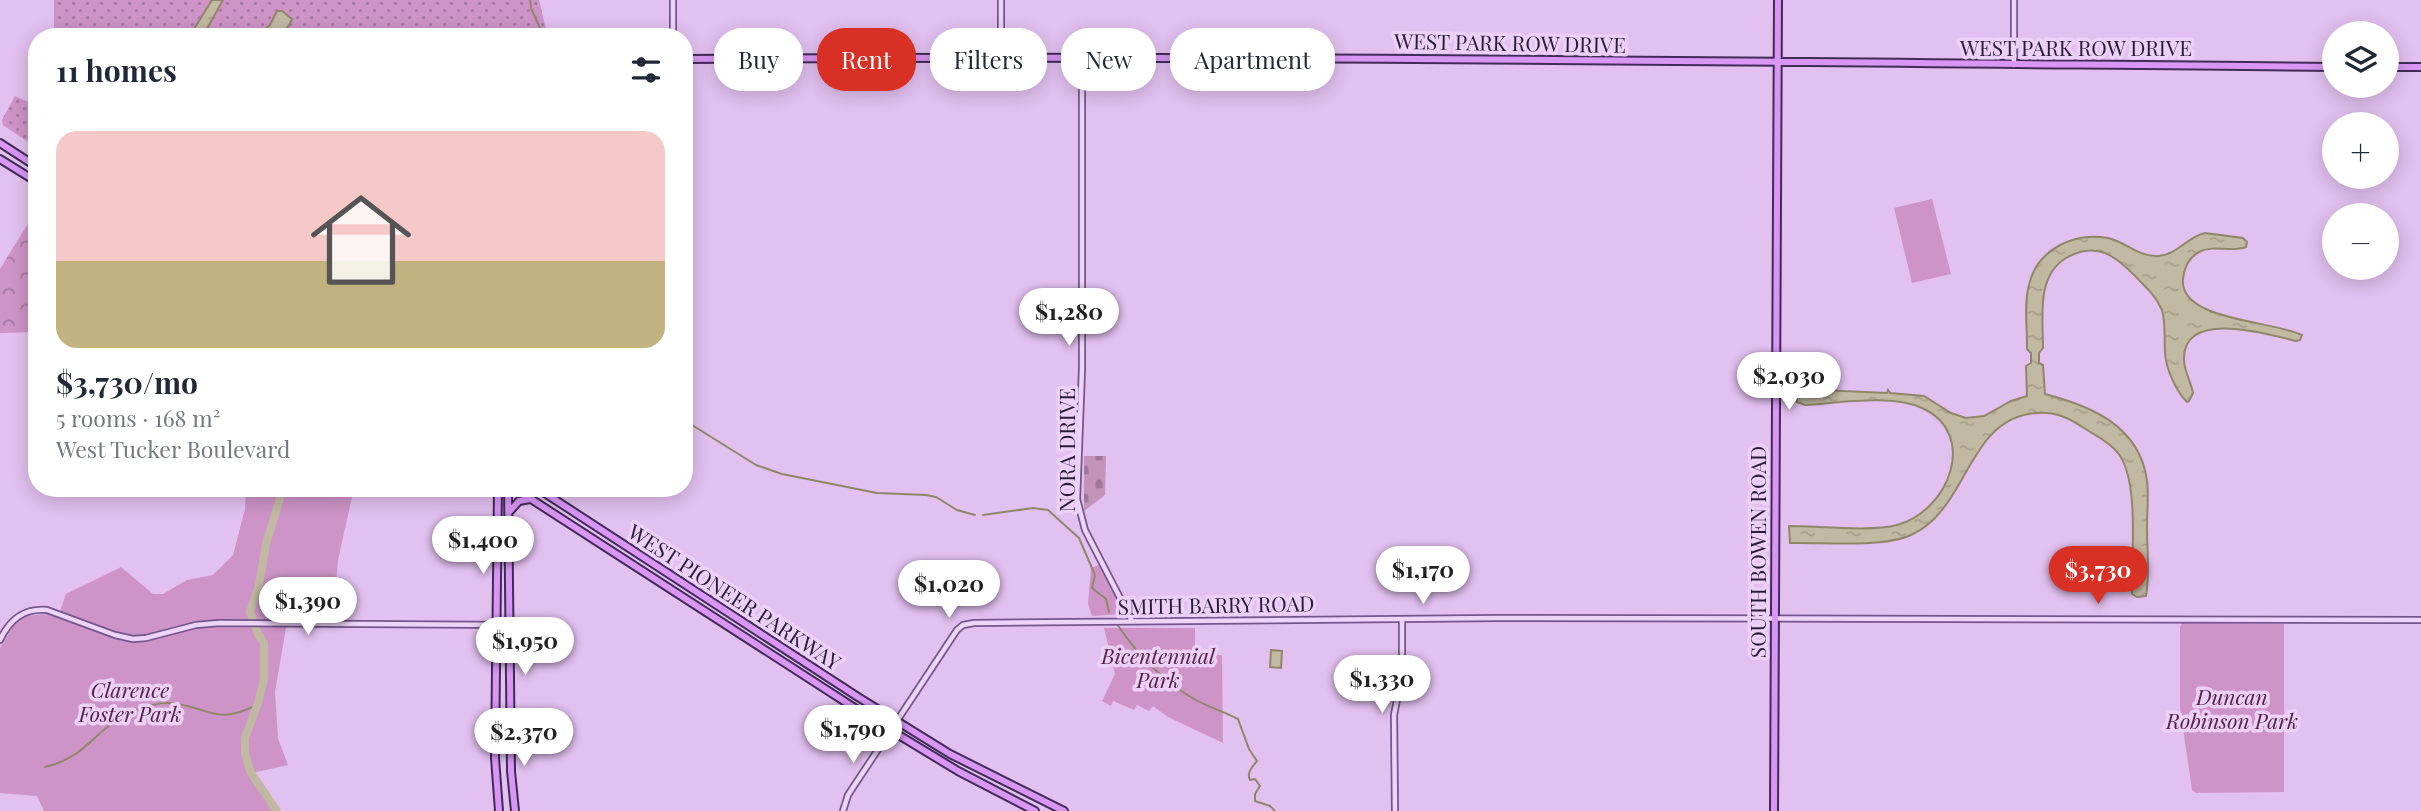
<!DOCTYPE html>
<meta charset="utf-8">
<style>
body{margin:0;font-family:"Playfair Display",serif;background:#f2f2f3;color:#1f2937;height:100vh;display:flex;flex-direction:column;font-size:26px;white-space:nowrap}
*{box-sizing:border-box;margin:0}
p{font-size:23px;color:#747a83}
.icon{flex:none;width:38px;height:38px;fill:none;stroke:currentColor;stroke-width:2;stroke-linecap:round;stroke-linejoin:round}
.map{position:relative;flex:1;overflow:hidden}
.panel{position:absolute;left:28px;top:28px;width:665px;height:469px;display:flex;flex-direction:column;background:#fff;border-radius:28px;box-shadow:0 4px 18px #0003}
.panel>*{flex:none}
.guide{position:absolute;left:714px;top:28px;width:665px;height:63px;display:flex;gap:14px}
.tools{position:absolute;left:2322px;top:21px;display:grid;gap:14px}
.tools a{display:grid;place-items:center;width:77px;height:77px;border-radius:50%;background:#fff;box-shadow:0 4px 18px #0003;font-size:35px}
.price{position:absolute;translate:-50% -60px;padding:0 16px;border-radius:24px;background:#fff;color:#222;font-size:23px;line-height:46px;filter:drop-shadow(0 2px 4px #0008)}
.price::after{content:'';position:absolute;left:50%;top:42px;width:21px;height:16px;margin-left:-10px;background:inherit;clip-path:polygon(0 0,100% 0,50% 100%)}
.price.current{background:#d93025;color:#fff}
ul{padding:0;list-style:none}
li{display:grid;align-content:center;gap:14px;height:371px;padding:0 28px}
li span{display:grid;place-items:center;height:217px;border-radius:21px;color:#555}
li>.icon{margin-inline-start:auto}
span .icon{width:126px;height:126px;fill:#fffc;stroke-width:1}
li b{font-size:30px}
h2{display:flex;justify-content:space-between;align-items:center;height:84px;padding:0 28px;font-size:30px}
.chip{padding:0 24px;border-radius:28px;background:#fff;box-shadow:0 4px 18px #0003;font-size:24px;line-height:63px}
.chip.current{background:#d93025;color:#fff}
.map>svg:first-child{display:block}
.grass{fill:url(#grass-dots)}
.forest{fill:url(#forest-crowns)}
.cemetery{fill:url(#cemetery-stones)}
.park{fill:#ce94c7}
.water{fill:url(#water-ripples);stroke:#90876a;stroke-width:2}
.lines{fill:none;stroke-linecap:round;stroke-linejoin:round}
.stream{stroke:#90876a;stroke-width:2}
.river{stroke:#c2b9a3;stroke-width:8}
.minor-casing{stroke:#73578a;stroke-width:8}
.major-casing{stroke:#412c57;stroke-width:10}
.minor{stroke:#efd4fa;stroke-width:4.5}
.major{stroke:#d996f5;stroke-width:6}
.labels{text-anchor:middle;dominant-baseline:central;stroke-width:7;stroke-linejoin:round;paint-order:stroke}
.street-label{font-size:21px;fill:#2a1c39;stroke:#ecd0f7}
.park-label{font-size:21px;font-style:italic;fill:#562248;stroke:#ecd0f7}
</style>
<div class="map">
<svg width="2421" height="811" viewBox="0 0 2421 811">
<defs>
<pattern id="grass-dots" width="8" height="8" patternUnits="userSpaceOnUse" patternTransform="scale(1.75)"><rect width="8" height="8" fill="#ce94c7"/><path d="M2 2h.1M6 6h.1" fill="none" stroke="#a778a3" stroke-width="1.8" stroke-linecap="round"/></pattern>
<pattern id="forest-crowns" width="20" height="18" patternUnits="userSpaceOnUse" patternTransform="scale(1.75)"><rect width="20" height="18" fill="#ce94c7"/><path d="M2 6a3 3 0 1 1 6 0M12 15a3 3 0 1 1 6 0" fill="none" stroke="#a778a3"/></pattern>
<pattern id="cemetery-stones" width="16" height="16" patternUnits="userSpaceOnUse" patternTransform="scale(1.75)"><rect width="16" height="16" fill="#c393bc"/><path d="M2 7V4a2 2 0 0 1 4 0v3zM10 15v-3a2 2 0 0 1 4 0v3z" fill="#9f779a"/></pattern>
<pattern id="water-ripples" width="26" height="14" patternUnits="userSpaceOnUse" patternTransform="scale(1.75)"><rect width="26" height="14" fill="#c2b9a3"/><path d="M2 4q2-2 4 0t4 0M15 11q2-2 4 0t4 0" fill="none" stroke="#a79e8d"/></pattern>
</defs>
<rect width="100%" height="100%" fill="#e2c0f0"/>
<path class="grass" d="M54 0H539L548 37H54Z
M15 96 37 106V148L3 125 2 120Z"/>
<path class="forest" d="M37 209V332L0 333V269Z"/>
<path class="cemetery" d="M1084 456H1106L1105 495 1084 511Z"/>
<path class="park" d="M1932 199 1951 274 1912 283 1894 208Z
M246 488H354L338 560 333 615 288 616 275 692 278 738 288 765 252 773 277 811H44L37 796 0 793V648L13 626 26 616 48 614 58 617 66 594 121 567 153 594H163L187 580 213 575 233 555 245 509Z
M1102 564 1125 610 1124 614 1092 616 1088 604 1091 568Z
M2182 623 2284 624V792L2196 793 2192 790 2180 708V627Z
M1104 628H1195V655H1222L1223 743 1168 717 1153 706 1149 711 1137 705 1134 710 1113 701 1111 706 1102 701 1115 674Z"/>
<path class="water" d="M212 0H223L203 36 189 37Z
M277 11H282L292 19C286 36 272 37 256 37L270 25Z
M2205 233 2243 238 2247 242 2246 247C2231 253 2214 244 2199 252 2188 258 2184 268 2183 279 2179 321 2275 321 2302 335L2300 340 2296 341C2268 334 2181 308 2184 361 2185 373 2191 382 2193 393L2189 401 2187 402C2176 391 2166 369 2165 353 2164 338 2166 324 2162 310 2157 298 2148 289 2139 280 2117 257 2098 240 2066 258 2036 276 2043 318 2043 348L2039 353V363L2043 365 2045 394C2091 406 2140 426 2147 481 2149 492 2147 512 2147 527 2147 550 2150 574 2146 596L2137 597 2132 594C2131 557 2140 481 2118 453 2108 441 2096 436 2084 428 2066 416 2052 410 2029 414 1967 424 1967 510 1911 535 1883 548 1822 542 1790 543L1789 526C1818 526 1871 532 1897 525 1949 511 1979 434 1922 408 1891 394 1839 403 1805 405L1797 402V391L1799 389 1887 393 1888 390 1890 393 1924 396 1951 413 1966 418 1984 416 2011 401 2027 396 2026 366 2031 363V353L2027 349V344C2027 325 2024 303 2029 285 2037 249 2074 232 2108 238 2126 242 2138 257 2158 256 2177 255 2187 237 2205 233Z
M1271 650 1282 651 1281 668 1270 667Z"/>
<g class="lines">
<path class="stream" d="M530 0 531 8 544 37
M684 420 756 465 782 474 877 493 926 495 936 497 957 510 975 515
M983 515 1033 508 1048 510 1079 538 1095 575 1092 588 1106 599 1109 612
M1117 624C1137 654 1163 681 1194 699 1208 707 1225 712 1238 719L1249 749 1257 761C1253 766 1246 773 1250 780L1255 779 1260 786 1255 794V801L1270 806 1275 811
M130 712C146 706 161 701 178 704 215 711 218 724 257 705
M45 767C83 758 91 736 121 717"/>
<path class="river" d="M277 811 251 773 245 754V738L258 703 264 679V643L258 634 250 612 259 585 266 544 283 488"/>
<g class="minor-casing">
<path id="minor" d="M673 0V37
M1001 0V56
M2014 0V65
M1082 58V369L1077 499 1085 530 1132 621
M0 640C10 619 24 608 47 610L115 635 133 639 146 638 196 625 219 623 510 625
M843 811 848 795 957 630 963 625 974 623 1498 618 2421 620
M1395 811 1394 715 1402 675V619"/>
</g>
<g class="major-casing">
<path id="major" d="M684 59C1234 55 1784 62 2334 67
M2387 67H2421
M0 143 37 167
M0 159 37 182
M498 488 495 758 499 811
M508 488 511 771 515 811
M514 488 864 714 958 771 1035 811
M537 488 858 697 950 754 1064 811
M509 512 519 501 530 499
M1774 811 1778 0"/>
</g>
<use href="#minor" class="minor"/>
<use href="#major" class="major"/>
</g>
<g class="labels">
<g class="street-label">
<text transform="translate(1510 42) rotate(1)">WEST PARK ROW DRIVE</text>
<text x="2076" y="47">WEST PARK ROW DRIVE</text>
<text transform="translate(1066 450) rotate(-90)">NORA DRIVE</text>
<text transform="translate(1757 552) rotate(-90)">SOUTH BOWEN ROAD</text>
<text transform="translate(735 596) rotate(33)">WEST PIONEER PARKWAY</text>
<text transform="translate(1216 604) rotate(-1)">SMITH BARRY ROAD</text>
</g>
<g class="park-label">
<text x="1158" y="655">Bicentennial<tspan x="1158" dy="24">Park</tspan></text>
<text x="130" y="689">Clarence<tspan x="130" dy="24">Foster Park</tspan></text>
<text x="2232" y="696">Duncan<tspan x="2232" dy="24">Robinson Park</tspan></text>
</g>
</g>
</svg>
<div class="tools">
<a><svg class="icon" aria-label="layers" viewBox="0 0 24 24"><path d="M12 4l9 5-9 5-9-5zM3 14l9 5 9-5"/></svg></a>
<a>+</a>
<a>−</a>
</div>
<b class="price" style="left:1069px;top:348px">$1,280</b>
<b class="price" style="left:1789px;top:412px">$2,030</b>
<b class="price" style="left:483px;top:576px">$1,400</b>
<b class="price" style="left:1423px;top:606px">$1,170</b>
<b class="price current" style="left:2098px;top:606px">$3,730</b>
<b class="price" style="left:949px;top:620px">$1,020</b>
<b class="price" style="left:308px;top:637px">$1,390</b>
<b class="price" style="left:525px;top:677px">$1,950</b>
<b class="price" style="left:1382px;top:715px">$1,330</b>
<b class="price" style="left:853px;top:765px">$1,790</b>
<b class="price" style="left:524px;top:768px">$2,370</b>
<div class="guide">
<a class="chip">Buy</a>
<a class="chip current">Rent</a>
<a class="chip">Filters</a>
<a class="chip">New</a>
<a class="chip">Apartment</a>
</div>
<section class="panel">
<h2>11 homes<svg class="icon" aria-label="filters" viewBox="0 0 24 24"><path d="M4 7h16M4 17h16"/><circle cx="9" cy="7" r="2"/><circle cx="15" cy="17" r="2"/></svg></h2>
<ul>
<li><span style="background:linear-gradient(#f6c9c9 60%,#c2b280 0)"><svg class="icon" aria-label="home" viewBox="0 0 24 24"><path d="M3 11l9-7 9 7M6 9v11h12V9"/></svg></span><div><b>$3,730/mo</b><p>5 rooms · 168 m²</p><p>West Tucker Boulevard</p></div></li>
</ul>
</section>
</div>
